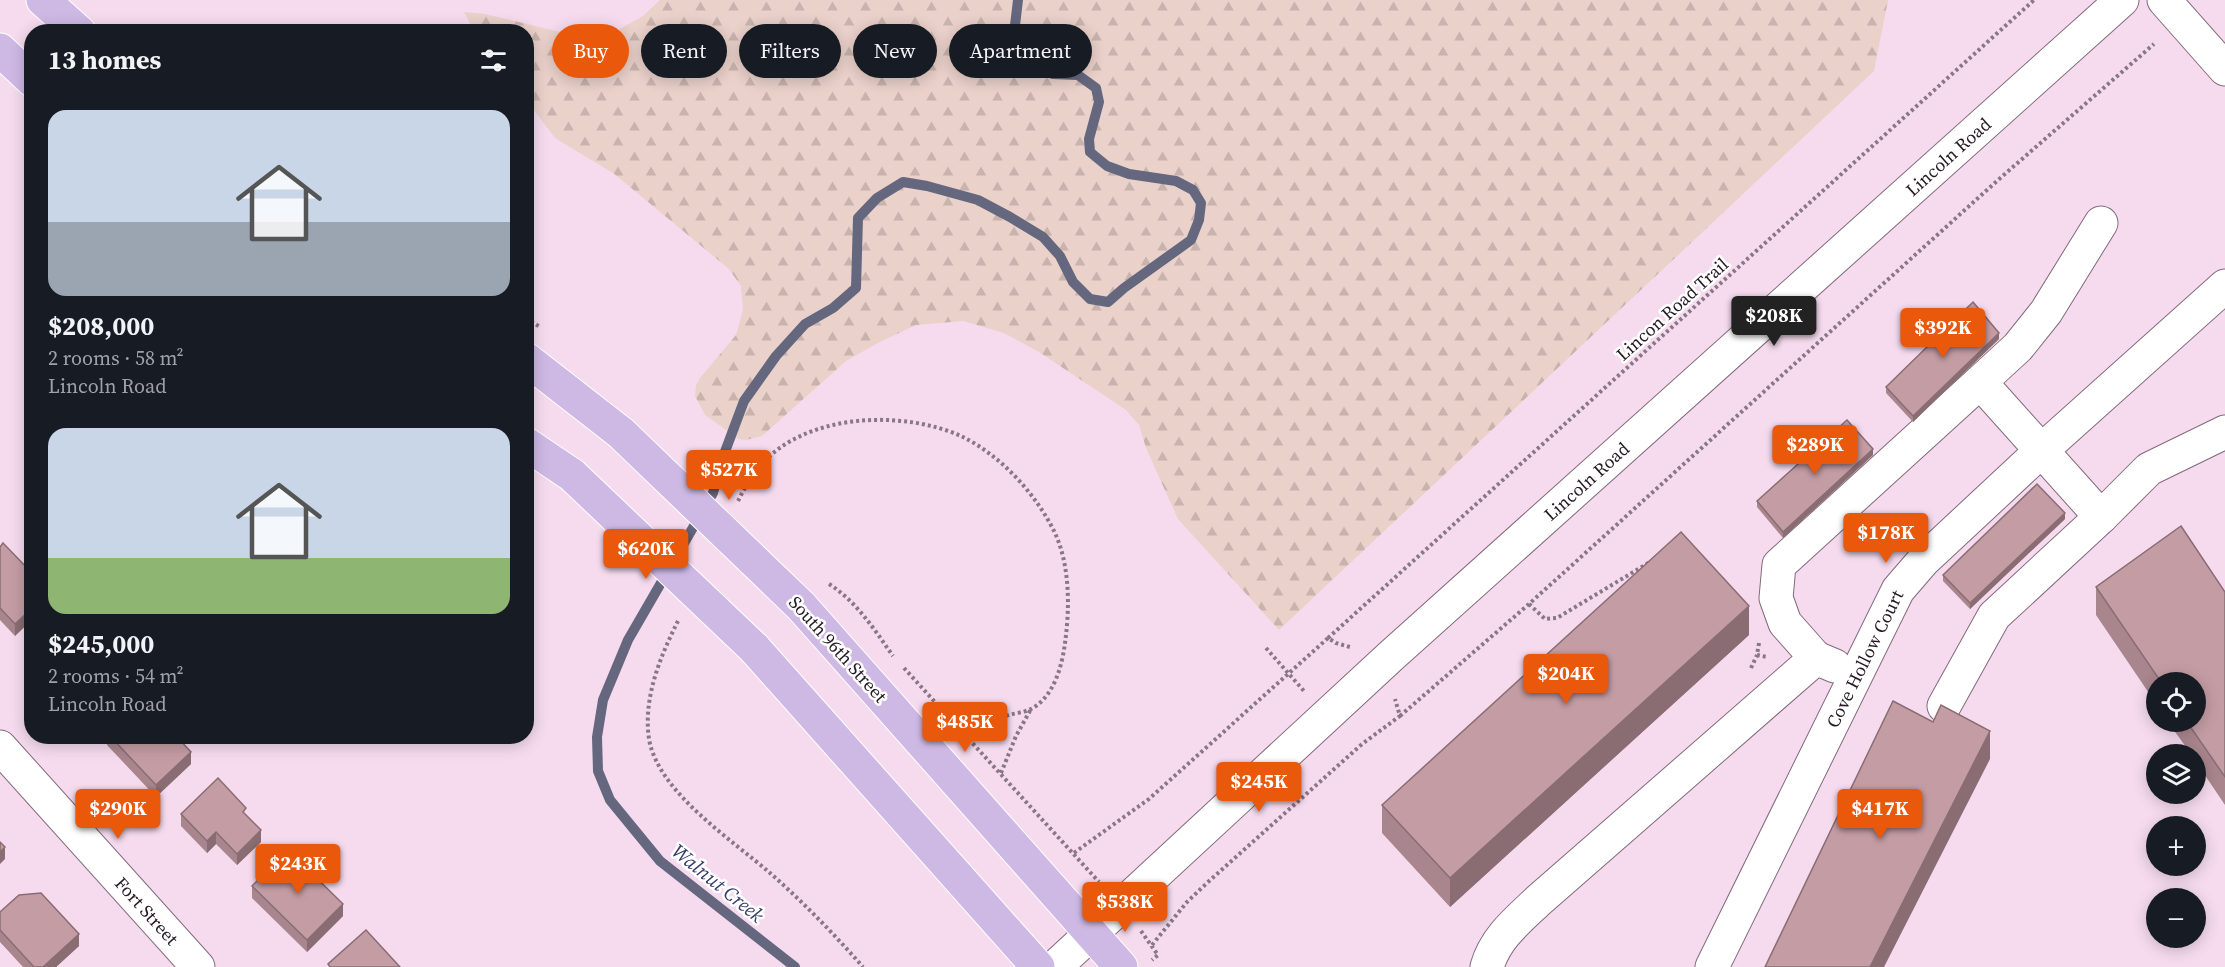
<!DOCTYPE html>
<meta charset="utf-8">
<style>
body{margin:0;font-family:"Source Serif 4",serif;background:#20242c;color:#f1f3f6;height:100vh;display:flex;flex-direction:column;font-size:22px;white-space:nowrap}
*{box-sizing:border-box;margin:0}
p{font-size:20px;color:#9ea1a6}
.icon{flex:none;width:33px;height:33px;fill:none;stroke:currentColor;stroke-width:2;stroke-linecap:round;stroke-linejoin:round}
.map{position:relative;flex:1;overflow:hidden}
.details{position:absolute;left:24px;top:24px;width:510px;height:720px;display:flex;flex-direction:column;background:#171b24;border-radius:24px;box-shadow:0 3px 15px #0003}
.details>*{flex:none}
.guide{position:absolute;left:552px;top:24px;width:570px;height:54px;display:flex;gap:12px}
.buttons{position:absolute;left:2146px;top:672px;display:grid;gap:12px}
.buttons a{display:grid;place-items:center;width:60px;height:60px;border-radius:50%;background:#171b24;box-shadow:0 3px 15px #0003;font-size:30px}
.price{position:absolute;translate:-50% -51px;padding:0 14px;border-radius:6px;background:#ea580c;color:#fff;font-size:20px;line-height:39px;filter:drop-shadow(0 2px 3px #0008)}
.price::after{content:'';position:absolute;left:50%;top:36px;width:18px;height:14px;margin-left:-9px;background:inherit;clip-path:polygon(0 0,100% 0,50% 100%)}
.price.on{background:#222;color:#fff}
ul{padding:0;list-style:none}
li{display:grid;align-content:center;gap:12px;height:318px;padding:0 24px}
li span{display:grid;place-items:center;height:186px;border-radius:18px;color:#555}
li>.icon{margin-inline-start:auto}
span .icon{width:108px;height:108px;fill:#fffc;stroke-width:1}
li b{font-size:26px}
h2{display:flex;justify-content:space-between;align-items:center;height:72px;padding:0 24px;font-size:26px}
.tag{padding:0 21px;border-radius:27px;background:#171b24;box-shadow:0 3px 15px #0003;font-size:21px;line-height:54px}
.tag.on{background:#ea580c;color:#fff}
.map>svg:first-child{display:block}
.forest{fill:url(#forest-firs)}
.lines{fill:none;stroke-linecap:round;stroke-linejoin:round}
.stream{stroke:#64677e;stroke-width:10}
.minor-casing{stroke:#826a7c;stroke-width:35}
.major-casing{stroke:#fff;stroke-width:35}
.path{stroke:#887784;stroke-width:4;stroke-dasharray:3 3;stroke-linecap:butt}
.minor{stroke:#fff;stroke-width:33}
.major{stroke:#ceb9e5;stroke-width:33}
.major-bridge-casing{stroke:#fff;stroke-width:35;stroke-linecap:butt}
.major-bridge{stroke:#ceb9e5;stroke-width:33}
.wall{fill:#a9868d}
.shaded-wall{fill:#896d73}
.building{fill:#c49ca4;stroke:#896d73;stroke-width:1.5}
.labels{text-anchor:middle;dominant-baseline:central;stroke-width:5;stroke-linejoin:round;paint-order:stroke}
.street-label{font-size:18px;fill:#241b22;stroke:#fff}
.water-label{font-size:20px;font-style:italic;fill:#373d6a;stroke:#fff}
</style>
<div class="map">
<svg width="2225" height="967" viewBox="0 0 2225 967">
<defs>
<pattern id="forest-firs" width="22" height="20" patternUnits="userSpaceOnUse" patternTransform="scale(1.5)"><rect width="22" height="20" fill="#ead1ca"/><path d="M5 1l3.5 6h-7zM16 11l3.5 6h-7z" fill="#c9b3ad"/></pattern>
</defs>
<rect width="100%" height="100%" fill="#f6dbef"/>
<path class="forest" d="M660 0H1888L1874 71 1279 630 1178 519 1146 448 1139 425 1126 410 1039 352 1004 333 963 321 916 325 878 343 846 361 762 436 746 440 739 439 705 415 695 396 696 385 700 378 736 335 743 310 741 286 729 269 613 173 555 138 527 101 526 32 474 31 464 12 485 14 581 37 618 30 643 16Z"/>
<g class="lines">
<path class="stream" d="M795 967 660 861 610 800 598 771 597 737 603 700 628 640 713 493 723 457 744 401 776 356 805 324 833 308 856 288 858 218 877 198 903 182 927 186 978 200 1010 217 1043 237 1060 256 1073 282 1090 299 1108 302 1124 288 1191 240 1199 220 1201 203 1193 190 1176 181 1129 174 1107 166 1090 152 1089 139 1099 102 1096 88 1078 75 1053 74 1029 65 1018 54 1014 34 1018 0"/>
<g class="minor-casing">
<g id="minor">
<path d="M2164 0 2225 69"/>
<path d="M1980 382 2018 347 2046 312 2101 223"/>
<path d="M1816 658 1785 623 1776 598 1779 565 1980 382 2101 517 2149 469 2225 432"/>
<path d="M1944 706 1994 616 2101 517"/>
<path id="s1" d="M0 747 198 967"/>
<path id="s2" d="M1055 967 1391 656 2122 0"/>
<path d="M1487 967C1495 938 1518 920 1539 900L1816 658 1835 666"/>
<path id="s3" d="M1712 967 1898 590 1923 561 2042 450 2225 286"/>
</g>
</g>
<g class="major-casing">
<path id="major" d="M43 0 79 32
M0 50 32 80
M526 359 621 433
M526 444 572 475
M801 606 1121 967
M754 648 1038 967"/>
</g>
<path class="path" d="M526 318 540 327
M738 501C747 483 757 467 772 454 820 413 907 411 963 437 1001 456 1035 493 1054 531 1070 564 1070 607 1065 643 1062 666 1054 697 1031 709 1025 712 1016 713 1009 715 993 719 977 724 961 728
M829 584C857 602 874 629 893 656
M1529 604 1545 619 1557 618 1650 562
M678 621C660 657 643 698 649 739 658 792 731 839 770 873 803 902 834 934 863 967
M1328 638 2034 0
M1759 643 1757 655 1767 657
M1266 648 1304 691
M904 668 1099 882
M1751 668 1757 655
M1400 716 1529 604 1998 180 2154 44
M1001 773 1016 736 1031 709
M1074 853 1149 799 1328 638 1336 643 1350 647
M1141 931 1158 955 1152 960
M1152 945 1187 902 1207 883 1362 744 1400 716 1395 699"/>
<use href="#minor" class="minor"/>
<use href="#major" class="major"/>
<g class="major-bridge-casing">
<path id="major-bridge" d="M621 433 801 606
M572 475 754 648"/>
</g>
<use href="#major-bridge" class="major-bridge"/>
</g>
<path class="wall" d="M1999 339 1913 422 1886 393V387Z
M1873 455 1783 538 1757 507V501Z
M2065 519 1970 609 1943 581V575Z
M0 547 32 573 15 636 0 620Z
M2096 587 2225 592V805L2196 762V754H2191L2168 722H2196V682H2157V705L2096 615Z
M1749 635 1450 907 1382 833V805Z
M107 736H176L191 764 156 797 107 745Z
M181 814 246 815 261 842 237 865 216 844 207 853 181 826Z
M252 886 343 916 307 952 252 898Z
M0 912 79 946 56 967H23L0 942Z"/>
<path class="shaded-wall" d="M1999 333V339L1913 422V416Z
M1873 449V455L1783 538V532Z
M2065 513V519L1970 609V603Z
M1749 606V635L1450 907V878Z
M32 608V620L15 636V624Z
M1990 731V759L1884 967H1870Z
M191 752V764L156 797V785Z
M261 830V842L237 865V854Z
M216 832V844L207 853V841Z
M5 847V859L0 864V852Z
M343 904V916L307 952V940Z
M79 934V946L56 967H43Z"/>
<path class="building" d="M1973 302 1999 333 1913 416 1886 387Z
M1847 420 1873 449 1783 532 1757 501Z
M2037 484 2065 513 1970 603 1943 575Z
M2181 526 2225 592V777L2187 722H2196V682H2161L2096 587Z
M1681 532 1749 606 1450 878 1382 805Z
M3 543 32 573V608L15 624 0 608V547Z
M1893 701 1933 722 1941 705 1990 731 1870 967H1765Z
M110 736H176L191 752 156 785Z
M218 778 246 808 243 812 261 830 237 854 216 832 207 841 181 814Z
M0 842 5 847 0 852Z
M288 850 343 904 307 940 252 886Z
M41 893 79 934 43 967H34L0 930V912L19 895Z
M366 930 400 967H330L328 964Z"/>
<g class="labels">
<g class="street-label">
<text stroke="none"><textPath href="#s2" startOffset="1206">Lincoln Road</textPath></text>
<text transform="translate(1672 309) rotate(-42)">Lincon Road Trail</text>
<text stroke="none"><textPath href="#s2" startOffset="720">Lincoln Road</textPath></text>
<text transform="translate(838 649) rotate(48)">South 96th Street</text>
<text stroke="none"><textPath href="#s3" startOffset="344">Cove Hollow Court</textPath></text>
<text stroke="none"><textPath href="#s1" startOffset="220">Fort Street</textPath></text>
</g>
<g class="water-label">
<text transform="translate(718 883) rotate(39)">Walnut Creek</text>
</g>
</g>
</svg>
<div class="buttons">
<a><svg class="icon" aria-label="locate" viewBox="0 0 24 24"><circle cx="12" cy="12" r="6"/><path d="M12 2v4M12 18v4M2 12h4M18 12h4"/></svg></a>
<a><svg class="icon" aria-label="layers" viewBox="0 0 24 24"><path d="M12 4l9 5-9 5-9-5zM3 14l9 5 9-5"/></svg></a>
<a>+</a>
<a>−</a>
</div>
<b class="price on" style="left:1774px;top:347px">$208K</b>
<b class="price" style="left:1943px;top:359px">$392K</b>
<b class="price" style="left:1815px;top:476px">$289K</b>
<b class="price" style="left:729px;top:501px">$527K</b>
<b class="price" style="left:1886px;top:564px">$178K</b>
<b class="price" style="left:646px;top:580px">$620K</b>
<b class="price" style="left:1566px;top:705px">$204K</b>
<b class="price" style="left:965px;top:753px">$485K</b>
<b class="price" style="left:1259px;top:813px">$245K</b>
<b class="price" style="left:118px;top:840px">$290K</b>
<b class="price" style="left:1880px;top:840px">$417K</b>
<b class="price" style="left:298px;top:895px">$243K</b>
<b class="price" style="left:1125px;top:933px">$538K</b>
<div class="guide">
<a class="tag on">Buy</a>
<a class="tag">Rent</a>
<a class="tag">Filters</a>
<a class="tag">New</a>
<a class="tag">Apartment</a>
</div>
<section class="details">
<h2>13 homes<svg class="icon" aria-label="filters" viewBox="0 0 24 24"><path d="M4 7h16M4 17h16"/><circle cx="9" cy="7" r="2"/><circle cx="15" cy="17" r="2"/></svg></h2>
<ul>
<li><span style="background:linear-gradient(#c9d6e8 60%,#9aa5b1 0)"><svg class="icon" aria-label="home" viewBox="0 0 24 24"><path d="M3 11l9-7 9 7M6 9v11h12V9"/></svg></span><div><b>$208,000</b><p>2 rooms · 58 m²</p><p>Lincoln Road</p></div></li>
<li><span style="background:linear-gradient(#c9d6e8 70%,#8fb573 0)"><svg class="icon" aria-label="home" viewBox="0 0 24 24"><path d="M3 11l9-7 9 7M6 9v11h12V9"/></svg></span><div><b>$245,000</b><p>2 rooms · 54 m²</p><p>Lincoln Road</p></div></li>
</ul>
</section>
</div>
